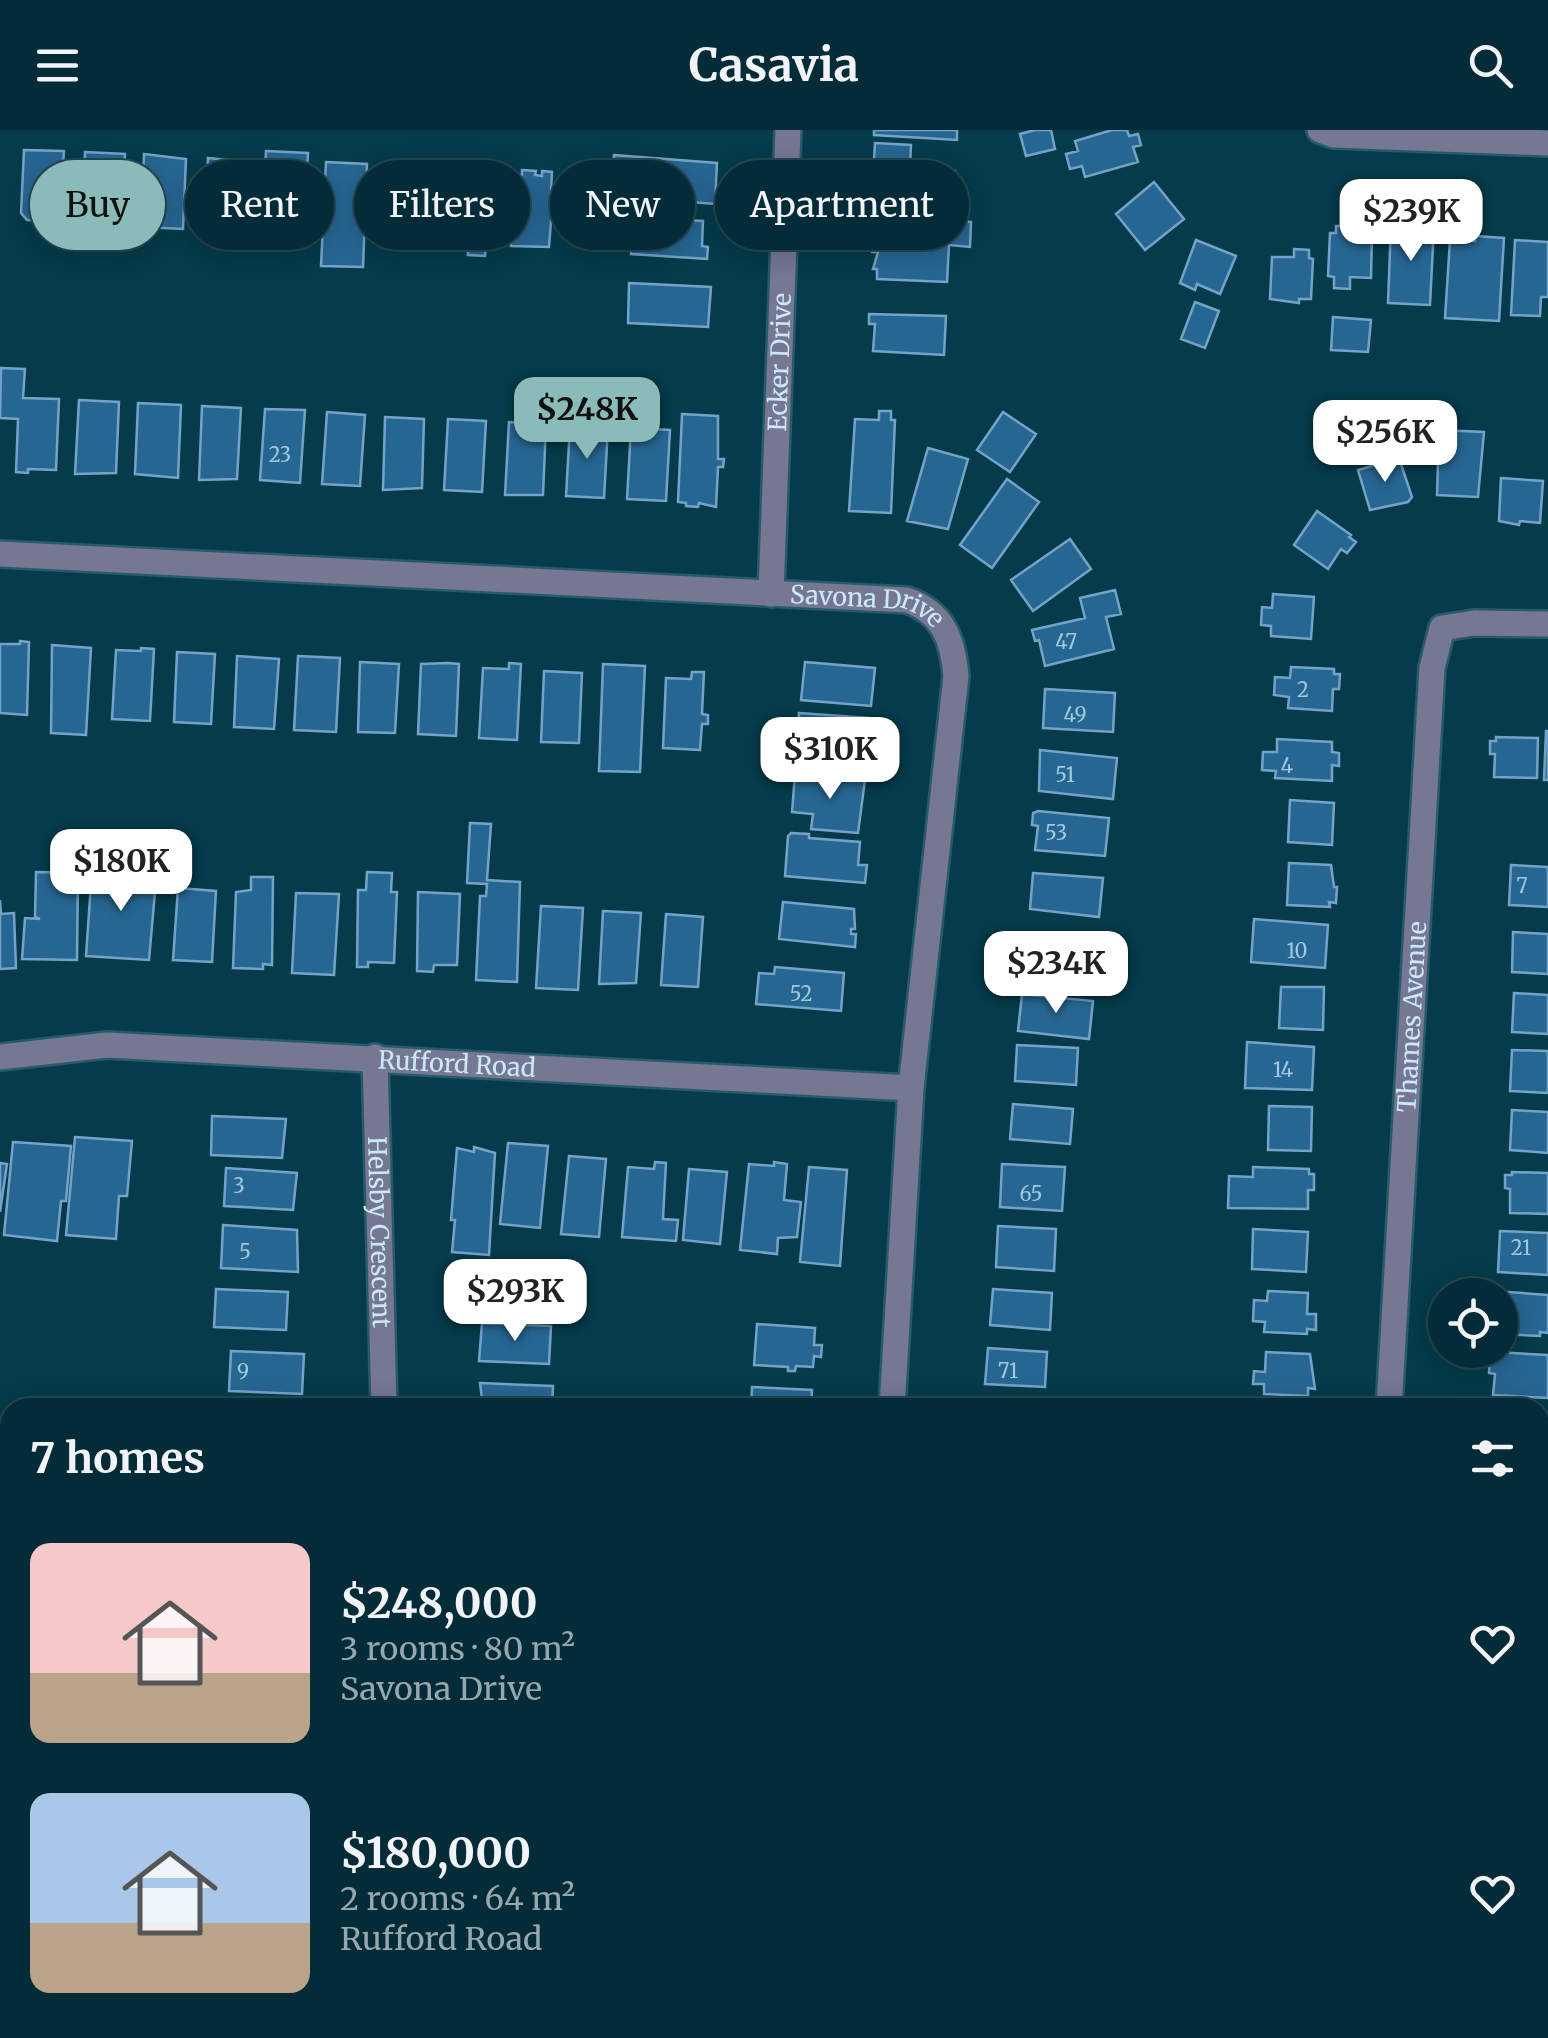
<!DOCTYPE html>
<meta charset="utf-8">
<style>
body{margin:0;font-family:Merriweather,serif;background:#123843;color:#f1f3f6;height:100vh;display:flex;flex-direction:column;font-size:38px;white-space:nowrap}
*{box-sizing:border-box;margin:0}
p{font-size:32px;color:#97a7ae}
.icon{flex:none;width:55px;height:55px;fill:none;stroke:currentColor;stroke-width:2;stroke-linecap:round;stroke-linejoin:round}
.map{position:relative;flex:1;overflow:hidden}
.drawer{position:absolute;left:0px;top:1268px;width:1550px;height:642px;display:flex;flex-direction:column;background:#042c38;border-radius:30px 30px 0 0;box-shadow:0 5px 25px #0003,0 0 0 2px #254853}
.drawer>*{flex:none}
.top-card{position:absolute;left:30px;top:30px;width:1000px;height:90px;display:flex;gap:20px}
.tools{position:absolute;left:1428px;top:1148px;display:grid;gap:20px}
.tools a{display:grid;place-items:center;width:90px;height:90px;border-radius:50%;background:#042c38;box-shadow:0 5px 25px #0003,0 0 0 2px #254853;font-size:50px}
.price{position:absolute;translate:-50% -85px;padding:0 22px;border-radius:20px;background:#fff;color:#222;font-size:32px;line-height:65px;filter:drop-shadow(0 2px 5px #0008)}
.price::after{content:'';position:absolute;left:50%;top:60px;width:30px;height:22px;margin-left:-15px;background:inherit;clip-path:polygon(0 0,100% 0,50% 100%)}
.price.selected{background:#8bbbb9;color:#111}
ul{padding:0;list-style:none}
li{display:flex;align-items:center;gap:30px;height:250px;padding:0 30px}
li span{display:grid;place-items:center;flex:none;width:280px;height:200px;border-radius:20px;color:#555}
li>.icon{margin-inline-start:auto}
span .icon{width:120px;height:120px;fill:#fffc;stroke-width:1}
li b{font-size:42px}
h2{display:flex;justify-content:space-between;align-items:center;height:120px;padding:0 30px;font-size:42px}
.chip{padding:0 35px;border-radius:45px;background:#042c38;box-shadow:0 5px 25px #0003,0 0 0 2px #254853;font-size:35px;line-height:90px}
.chip.selected{background:#8bbbb9;color:#111}
header{display:flex;justify-content:space-between;align-items:center;height:130px;padding:0 30px;background:#042c38;font-size:45px;font-weight:700}
.map>svg:first-child{display:block}
.building{fill:#266692;stroke:#75a3c7;stroke-width:2.5}
.lines{fill:none;stroke-linecap:round;stroke-linejoin:round}
.minor-casing{stroke:#285a69;stroke-width:30}
.minor{stroke:#757793;stroke-width:25}
.labels{text-anchor:middle;dominant-baseline:central;stroke-width:8;stroke-linejoin:round;paint-order:stroke}
.number-label{font-size:20px;fill:#a1c8dc}
.street-label{font-size:25px;fill:#cae9f4;stroke:#053b4a}
</style>
<header><svg class="icon" aria-label="menu" viewBox="0 0 24 24"><path d="M4 6h16M4 12h16M4 18h16"/></svg>Casavia<svg class="icon" aria-label="search" viewBox="0 0 24 24"><circle cx="10" cy="10" r="6"/><path d="M15 15l6 6"/></svg></header>
<div class="map">
<svg width="1548" height="1908" viewBox="0 0 1548 1908">
<rect width="100%" height="100%" fill="#053b4a"/>
<path class="building" d="M874 0H957V10L874 5Z
M1035 0H1051L1055 19 1026 26 1020 4Z
M1112 0H1127L1129 6 1138 4 1141 15 1133 17 1138 32 1085 47 1082 36 1070 39 1066 24 1078 21 1075 11Z
M875 13 911 15 910 38 955 41 952 81 871 77Z
M24 20 64 21 59 92 27 90 21 83Z
M266 21 308 23 303 114 261 111Z
M85 22 125 24 122 95 82 93Z
M144 24 186 29 183 99 141 97Z
M614 25 717 33 715 74 611 66Z
M208 28 248 32 245 102 205 99Z
M326 32 367 34 363 137 321 136Z
M420 35H429L427 109 389 108 391 38 419 39Z
M461 37 491 42 489 80H494V87H489L485 126 468 125V112H449L453 40H461Z
M522 40 536 41 535 45 542 46V41L552 42 550 81 556 82 555 91H551L549 117 511 116 514 45H522Z
M1154 52 1184 89 1145 120 1116 84Z
M633 87 703 91 702 116 708 117 707 129 631 124 632 110 616 109 617 89 633 90Z
M926 89 971 92 970 117 949 115 947 152 877 149V139H873L878 122H872V111L925 114Z
M1391 94 1434 96 1430 175 1388 173Z
M1336 96H1351V103L1372 104 1371 148 1350 147V159L1334 158V147L1328 146 1330 103H1336Z
M1475 106 1504 108 1499 191 1445 188 1450 110 1475 111Z
M1196 110 1236 126 1220 164 1197 154 1195 160 1180 153Z
M1515 110 1548 112V167H1541L1540 186 1511 185Z
M1294 119 1309 120V128L1313 129 1311 169H1299V173L1270 169 1272 127H1294Z
M629 153 711 157 708 197 628 193Z
M1195 172 1219 181 1205 218 1181 209Z
M869 184 946 186 944 225 873 221 875 194H869Z
M1333 187 1371 190 1368 222 1331 220Z
M1 238 25 239 23 268 59 269 56 340 28 339V343L16 342 18 289 0 288Z
M79 270 119 272 116 343 75 344Z
M138 273 181 275 178 348 135 344Z
M202 276 241 278 237 349 199 350Z
M265 279 305 280 300 353 260 350Z
M879 281H891V290H895L891 383 849 381 855 289 879 290Z
M327 282 365 285 360 356 322 354Z
M1003 282 1036 304 1010 342 977 320Z
M682 284 718 286V329H724L723 337H718L716 377 699 373 698 377 686 376V373L678 372Z
M385 287 424 289 422 358 383 360Z
M448 289 486 291 482 362 444 360Z
M509 292 546 294 543 365H505Z
M570 296 608 298 604 368 566 366Z
M631 298 670 300 666 371 627 369Z
M1439 300 1484 302 1478 367 1437 365Z
M928 318 968 329 948 399 907 391Z
M1399 328 1412 367 1408 372 1370 380 1358 340Z
M1501 348 1543 351 1540 393 1520 391 1519 395 1499 391Z
M1007 349 1039 372 992 438 960 415Z
M1317 381 1351 405 1349 407 1356 412 1347 423 1341 419 1328 439 1294 415Z
M1070 409 1091 439 1033 481 1011 450Z
M1115 460 1121 484 1106 487 1114 519 1045 536 1039 510 1035 511 1032 500 1085 488 1080 468Z
M1273 464 1314 467 1311 509 1271 506V496L1261 495 1262 477 1272 478Z
M20 511 29 512 27 585 0 583V514H20Z
M52 515 91 518 86 605 51 603Z
M141 518 154 519 150 591 112 589 116 520 141 521Z
M177 522 215 524 211 594 174 592Z
M237 526 279 529 274 599 234 597Z
M298 526 340 528 336 602 294 600Z
M360 532 399 534 395 603 358 602Z
M805 532 875 538 871 576 801 570Z
M448 533 459 534 456 606 418 604 421 534Z
M509 533 521 534 517 610 479 608 483 538 509 539Z
M603 534 645 536 640 642 599 641Z
M1291 537 1334 539V544H1340L1339 559H1333L1332 581 1288 578 1289 567 1274 565 1275 547 1290 548Z
M544 541 582 543 579 613 541 612Z
M692 542H704L702 584 708 585V594H702L700 620 663 618 666 548 691 549Z
M1045 559 1115 563 1113 602 1043 598Z
M799 583 869 588 872 609H868L867 628 796 622Z
M1546 601H1548V650H1544Z
M1496 607 1538 608 1537 648 1494 647 1495 624H1490V611H1496Z
M1277 609 1332 612V622L1339 623V636L1332 635V651L1275 648 1276 641 1262 640 1263 622H1277Z
M1040 620 1117 628 1113 669 1039 661Z
M795 644 865 650 858 703 811 699 813 684 792 682Z
M1290 670 1334 673 1332 715 1288 712Z
M1038 681 1109 688 1105 726 1035 720 1038 696 1032 695 1033 683Z
M470 693 491 694 487 750 520 752 517 852 476 850 480 766H486L487 754 467 753Z
M791 703 809 704V708L860 712 858 735H867L865 753 785 746 788 706Z
M1289 733 1331 735 1334 757H1337L1336 773 1329 772 1330 777 1287 775Z
M1511 735 1548 737V777L1509 775Z
M142 738 157 739 149 830 86 826 92 739 142 742Z
M36 742 78 743 77 830 22 829 25 788 40 789 35 787Z
M367 742 392 743 391 762H397L394 833 368 832V837H357L358 760H366Z
M1033 743 1103 748 1099 787 1030 779Z
M251 747H273L272 835 263 834V839L233 838 236 762 251 760Z
M178 758 216 761 212 832 173 830Z
M418 762 460 764 457 835H434L433 842 417 841Z
M296 763 339 764 334 845 292 843Z
M0 770 1 784 14 783 16 838 0 839Z
M783 772 854 779 855 799H851V804H856L855 817 779 809Z
M541 776 583 778 578 860 536 858Z
M603 781 641 783 636 853 599 854Z
M666 784 703 787 698 857 661 855Z
M1254 789 1328 795 1325 838 1251 832Z
M1513 802 1548 804V844L1512 842Z
M1066 803 1074 804V808L1098 810 1094 848 1024 842V804L1066 808Z
M775 837 844 843 841 881 756 874 759 843 774 844Z
M1281 857H1324L1323 900 1279 898Z
M1514 863 1548 865V904L1512 902Z
M1022 864 1093 871 1089 909 1018 901Z
M1247 912 1314 917 1312 960 1245 958Z
M1017 915 1078 918 1076 955 1015 951Z
M1512 920 1548 921V963L1510 961Z
M1013 974 1073 979 1070 1014 1010 1009Z
M1269 976 1312 977 1311 1021 1268 1020Z
M1512 980 1548 982V1023L1510 1020Z
M212 986 286 989 282 1028 211 1025Z
M75 1007 132 1011 127 1066H119L116 1109 66 1105Z
M13 1012 71 1016 66 1071H61L57 1111 4 1105Z
M508 1013 548 1016 540 1098 500 1094Z
M474 1017 495 1023 489 1125 452 1122 455 1090H451L457 1018 474 1022Z
M569 1026 606 1029 599 1107 561 1104Z
M655 1032 666 1033 663 1089 678 1090 676 1111 622 1107 628 1037 654 1039Z
M774 1032 787 1034 784 1070 801 1072 797 1107 778 1108 777 1124 740 1120 749 1034 774 1036Z
M0 1033 7 1034 0 1082Z
M1002 1034 1065 1037 1062 1081 1000 1077Z
M809 1037 847 1040 840 1136 800 1132Z
M1253 1037 1309 1039V1044H1314V1060H1308V1079L1228 1078 1229 1046 1253 1047Z
M226 1038 297 1043 293 1080 224 1076Z
M689 1039 727 1042 720 1114 683 1110Z
M1512 1042 1548 1043V1084L1510 1083V1059L1505 1058V1045H1512Z
M223 1095 297 1100 298 1142 221 1138Z
M998 1096 1056 1099 1054 1141 996 1137Z
M1253 1099 1308 1102 1306 1142 1252 1139Z
M1500 1101 1548 1103V1145L1498 1142Z
M216 1159 288 1162 286 1200 214 1197Z
M993 1159 1052 1163 1050 1200 990 1195Z
M1268 1161 1308 1163 1307 1184H1316V1200L1307 1199V1204L1264 1202 1265 1192 1253 1191 1254 1170 1267 1171Z
M1494 1161 1548 1165V1203L1540 1202V1206L1500 1204V1165H1494Z
M482 1193 551 1196 549 1234 479 1231Z
M757 1194 815 1198 814 1215H822L821 1227 814 1226 813 1237 796 1236 795 1241H788V1237L754 1235Z
M988 1218 1047 1222 1045 1257 985 1254Z
M231 1221 304 1224 302 1264 229 1261Z
M1266 1222 1310 1224 1315 1259 1308 1258V1266L1264 1264V1254H1253L1254 1241 1265 1242Z
M1495 1222 1548 1225V1268L1493 1265 1495 1244 1489 1243 1490 1226H1495Z
M480 1253 553 1256 552 1278H483Z
M752 1257 812 1260 811 1276 819 1278H751Z
M1252 1273 1312 1275V1278H1252Z
M1540 1302 1548 1303 1547 1339H1540Z
M1540 1363 1545 1364 1543 1400H1540Z
M1548 1474V1517L1540 1518V1475Z
M1548 1611V1696L1544 1697 1540 1682V1613Z
M188 1900H228L231 1908H191Z
M271 1900H307L308 1908H272Z
M339 1900H375V1908H339Z
M403 1900H440V1908H403Z
M464 1900H501V1908H464Z
M518 1900H563V1908H520Z
M578 1900H624L623 1908H583L577 1905Z
M640 1900H684V1908H643Z
M701 1900H747V1908H703Z
M757 1900H798L797 1908H757Z
M940 1900H978V1908H940Z
M990 1900H1052L1053 1908H991Z
M1060 1900H1090V1903L1061 1908Z"/>
<g class="lines">
<g class="minor-casing">
<g id="minor">
<path d="M1320 0 1334 5 1548 13"/>
<path id="s1" d="M0 424 907 470C944 483 953 511 956 546L911 958 892 1278"/>
<path id="s2" d="M771 464 788 0"/>
<path id="s3" d="M0 927 107 915 911 958"/>
<path id="s4" d="M375 927 384 1278"/>
<path id="s5" d="M1389 1278 1432 538 1442 498 1474 493 1548 494"/>
<path d="M0 1584 10 1579"/>
<path d="M0 1760 10 1777"/>
<path d="M1540 1800 1548 1797"/>
<path d="M84 1900 89 1908"/>
<path d="M855 1908 856 1900"/>
<path d="M1301 1908 1318 1900"/>
</g>
</g>
<use href="#minor" class="minor"/>
</g>
<g class="labels">
<g class="number-label">
<text x="280" y="324">23</text>
<text x="1066" y="511">47</text>
<text x="1303" y="559">2</text>
<text x="1075" y="584">49</text>
<text x="1287" y="635">4</text>
<text x="1065" y="644">51</text>
<text x="1056" y="702">53</text>
<text x="1522" y="755">7</text>
<text x="1297" y="820">10</text>
<text x="801" y="863">52</text>
<text x="1283" y="939">14</text>
<text x="239" y="1055">3</text>
<text x="1031" y="1063">65</text>
<text x="1521" y="1117">21</text>
<text x="245" y="1121">5</text>
<text x="1008" y="1240">71</text>
<text x="243" y="1241">9</text>
</g>
<g class="street-label">
<text stroke="none"><textPath href="#s2" startOffset="232">Ecker Drive</textPath></text>
<text stroke="none"><textPath href="#s1" startOffset="870">Savona Drive</textPath></text>
<text stroke="none"><textPath href="#s5" startOffset="392">Thames Avenue</textPath></text>
<text stroke="none"><textPath href="#s3" startOffset="458">Rufford Road</textPath></text>
<text stroke="none"><textPath href="#s4" startOffset="175">Helsby Crescent</textPath></text>
</g>
</g>
</svg>
<div class="tools">
<a><svg class="icon" aria-label="locate" viewBox="0 0 24 24"><circle cx="12" cy="12" r="6"/><path d="M12 2v4M12 18v4M2 12h4M18 12h4"/></svg></a>
</div>
<b class="price" style="left:1411px;top:134px">$239K</b>
<b class="price selected" style="left:587px;top:332px">$248K</b>
<b class="price" style="left:1385px;top:355px">$256K</b>
<b class="price" style="left:830px;top:672px">$310K</b>
<b class="price" style="left:121px;top:784px">$180K</b>
<b class="price" style="left:1056px;top:886px">$234K</b>
<b class="price" style="left:515px;top:1214px">$293K</b>
<div class="top-card">
<a class="chip selected">Buy</a>
<a class="chip">Rent</a>
<a class="chip">Filters</a>
<a class="chip">New</a>
<a class="chip">Apartment</a>
</div>
<section class="drawer">
<h2>7 homes<svg class="icon" aria-label="filters" viewBox="0 0 24 24"><path d="M4 7h16M4 17h16"/><circle cx="9" cy="7" r="2"/><circle cx="15" cy="17" r="2"/></svg></h2>
<ul>
<li><span style="background:linear-gradient(#f6c9c9 65%,#b9a48a 0)"><svg class="icon" aria-label="home" viewBox="0 0 24 24"><path d="M3 11l9-7 9 7M6 9v11h12V9"/></svg></span><div><b>$248,000</b><p>3 rooms · 80 m²</p><p>Savona Drive</p></div><svg class="icon" aria-label="heart" viewBox="0 0 24 24"><path d="M12 20l-8-8c-3-5 5-10 8-4 3-6 11-1 8 4z"/></svg></li>
<li><span style="background:linear-gradient(#a9c7e8 65%,#b9a48a 0)"><svg class="icon" aria-label="home" viewBox="0 0 24 24"><path d="M3 11l9-7 9 7M6 9v11h12V9"/></svg></span><div><b>$180,000</b><p>2 rooms · 64 m²</p><p>Rufford Road</p></div><svg class="icon" aria-label="heart" viewBox="0 0 24 24"><path d="M12 20l-8-8c-3-5 5-10 8-4 3-6 11-1 8 4z"/></svg></li>
</ul>
</section>
</div>
